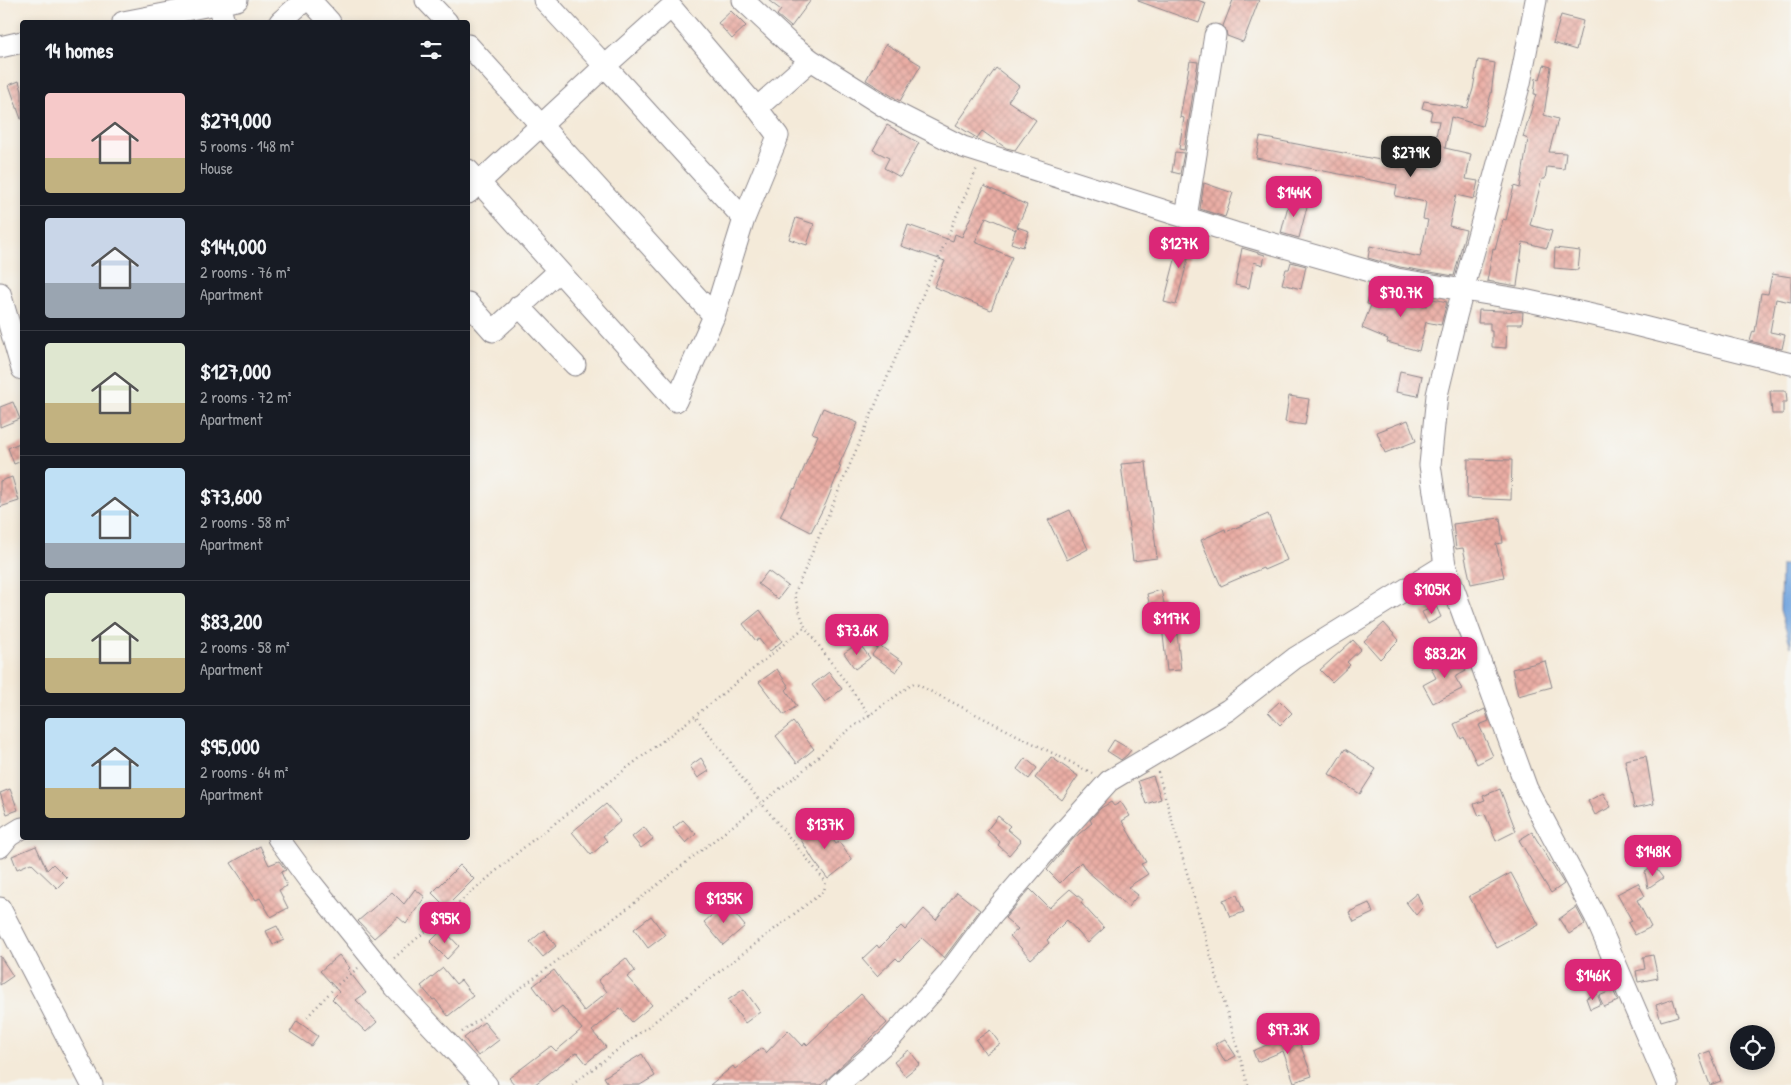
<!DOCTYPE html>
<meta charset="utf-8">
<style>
body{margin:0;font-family:"Patrick Hand",sans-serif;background:#242831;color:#f1f3f6;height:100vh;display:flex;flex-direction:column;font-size:19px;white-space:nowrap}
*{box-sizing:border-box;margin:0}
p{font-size:16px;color:#9ea1a6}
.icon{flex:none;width:28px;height:28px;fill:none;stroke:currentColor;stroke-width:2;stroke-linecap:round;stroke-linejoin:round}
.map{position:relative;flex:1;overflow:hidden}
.sheet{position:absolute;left:20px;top:20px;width:450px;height:820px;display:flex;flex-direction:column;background:#171b24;border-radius:5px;box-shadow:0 2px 8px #0003}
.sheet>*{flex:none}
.buttons{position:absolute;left:1730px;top:1025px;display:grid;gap:10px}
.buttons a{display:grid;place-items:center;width:45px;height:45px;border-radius:50%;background:#171b24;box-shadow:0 2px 8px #0003;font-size:25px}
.price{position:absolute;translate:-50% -42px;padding:0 11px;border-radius:10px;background:#db2777;color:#fff;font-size:16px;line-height:32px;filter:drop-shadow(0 1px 2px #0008)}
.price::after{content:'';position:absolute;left:50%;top:30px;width:15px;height:11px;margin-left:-8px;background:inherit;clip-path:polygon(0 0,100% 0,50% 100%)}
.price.selected{background:#222;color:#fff}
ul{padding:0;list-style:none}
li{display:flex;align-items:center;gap:15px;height:125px;padding:0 25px}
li+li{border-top:1px solid #363941}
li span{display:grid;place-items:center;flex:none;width:140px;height:100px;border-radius:5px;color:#555}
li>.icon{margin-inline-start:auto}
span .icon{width:60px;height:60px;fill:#fffc;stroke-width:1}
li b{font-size:21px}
h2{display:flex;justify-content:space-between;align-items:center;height:60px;padding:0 25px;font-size:21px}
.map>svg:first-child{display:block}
.water{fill:#73a6df;stroke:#4a648d}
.building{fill:url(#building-cross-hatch)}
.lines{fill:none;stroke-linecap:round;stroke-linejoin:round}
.minor-casing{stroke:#8b868a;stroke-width:23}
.path{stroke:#8b868a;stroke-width:2.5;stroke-dasharray:1 4;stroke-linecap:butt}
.minor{stroke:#fff;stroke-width:21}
</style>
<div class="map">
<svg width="1791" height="1085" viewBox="0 0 1791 1085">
<defs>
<pattern id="building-cross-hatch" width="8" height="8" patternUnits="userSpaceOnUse" patternTransform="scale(1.25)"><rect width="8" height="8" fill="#eaada4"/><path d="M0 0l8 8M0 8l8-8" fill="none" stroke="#c8958e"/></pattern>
</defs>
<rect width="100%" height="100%" fill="#f6f6f2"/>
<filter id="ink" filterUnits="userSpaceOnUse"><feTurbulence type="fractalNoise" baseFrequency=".02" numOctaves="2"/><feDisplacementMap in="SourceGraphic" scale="10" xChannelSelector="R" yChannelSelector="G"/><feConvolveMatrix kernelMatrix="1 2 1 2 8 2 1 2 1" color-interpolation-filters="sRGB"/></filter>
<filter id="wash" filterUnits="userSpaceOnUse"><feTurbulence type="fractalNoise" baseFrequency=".0096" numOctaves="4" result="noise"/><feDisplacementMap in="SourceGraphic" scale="20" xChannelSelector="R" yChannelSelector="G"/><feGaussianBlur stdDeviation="1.12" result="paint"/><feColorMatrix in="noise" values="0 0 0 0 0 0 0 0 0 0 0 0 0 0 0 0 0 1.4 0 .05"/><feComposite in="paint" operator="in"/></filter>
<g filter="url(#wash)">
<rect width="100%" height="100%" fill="#f4ead9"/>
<path class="water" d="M1781 565H1791V647L1780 610Z"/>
<g id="blocks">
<path class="building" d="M768 0H811L791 27 777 15 781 10Z
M1138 0H1197L1206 3 1199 23 1138 1Z
M1233 0H1259L1243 42 1227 36 1226 30 1223 26Z
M731 11 746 26 732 39 718 23Z
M1561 15 1583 21 1576 50 1553 43Z
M886 44 921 65 900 101 866 80Z
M1478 60 1495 63 1491 94 1482 126 1451 117 1445 148 1471 154 1466 179 1478 181 1474 199 1456 195 1449 226 1466 230 1454 276 1400 267 1368 258 1370 246 1420 257 1428 220 1423 219 1426 202 1395 196 1397 185 1256 158 1260 137 1401 164 1402 161 1430 166 1439 121 1430 120 1432 111 1422 108 1424 101 1467 108 1473 89Z
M1190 61 1198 62 1184 150 1179 149 1184 118 1180 117Z
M1544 65 1551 67 1544 115 1558 119 1549 152 1566 153 1564 169 1547 167 1545 179H1542L1530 225 1552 231 1547 248 1523 242 1517 286 1487 281 1493 249 1495 250 1503 219 1506 220 1514 186 1520 188 1528 139 1523 137 1536 94H1534L1536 78 1540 79Z
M996 68 1019 86 1008 101 1036 120 1015 150 1006 148 982 131 977 138 956 125Z
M19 81 22 91V119H21L9 85Z
M887 125 919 143 900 177 884 168 889 158 873 150Z
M1175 152 1184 153 1180 174 1172 172Z
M1204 183 1233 193 1225 217 1200 209Z
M984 186 1027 205 1017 227 1029 231 1023 247 1011 243 1016 228V230L986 217 975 242 1012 257 991 310 934 287 945 261 901 246 908 225 953 241 955 234 962 237Z
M1290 198 1308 203 1299 238 1281 233Z
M796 218 814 224 807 245 789 239Z
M1182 233 1194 236 1176 305 1164 302Z
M1242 248 1265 255 1263 265 1254 262 1249 288 1235 285Z
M1555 248 1580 251 1578 270 1554 268Z
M1291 262 1306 266 1301 289 1282 284 1286 269H1289Z
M1772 274 1791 277V302L1776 299 1770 332 1785 335 1782 349 1750 341 1753 331 1755 332 1761 293 1768 294Z
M1371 285 1388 289 1387 294 1427 306 1429 298 1447 302 1441 325 1426 322 1419 351 1387 342 1388 339 1362 328 1371 305 1367 304Z
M1479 310 1523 312 1522 324H1507L1506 348 1492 347V331H1490V323H1478Z
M1400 371 1422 376 1418 396 1396 392Z
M1770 391H1786L1787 402H1783V414H1772Z
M1289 396 1309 399 1305 425 1285 422Z
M13 402 20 419 0 427V407Z
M823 408 858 423 839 465 841 466 826 503 811 532 780 516 794 488 795 489 818 435 812 433Z
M1408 420 1416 441 1385 453 1377 432Z
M22 442V461L14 464 8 448Z
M1468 459 1512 460 1511 500 1467 498Z
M1146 462 1157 558 1133 561 1121 464Z
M12 477 19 501 0 507V481Z
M1070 510 1088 549 1067 560 1048 520Z
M1268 514 1287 560 1264 570 1263 568 1221 586 1201 540 1225 529 1226 532Z
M1500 518 1503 543 1496 544 1504 577 1471 584 1463 548 1456 549 1453 524Z
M768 571 788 586 778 599 758 584Z
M1161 590 1166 612 1152 615 1147 594Z
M1436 606 1441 617 1428 624 1422 612Z
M760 610 782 641 769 652 759 639 756 641 743 624Z
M1175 616 1181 670 1167 671 1161 617Z
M1384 623 1399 640 1380 659 1364 641Z
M1353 640 1361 649 1347 662 1350 665 1332 682 1320 670Z
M859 643 870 658 855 669 844 653Z
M879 645 903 662 896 672 872 655Z
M1456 654 1466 671 1455 677 1462 689 1433 703 1423 685 1436 678 1431 668Z
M1545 661 1552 687 1518 696 1512 669Z
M777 669 789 687 786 690 797 706 784 715 759 682Z
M829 672 842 689 825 702 812 685Z
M1280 701 1292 713 1280 725 1268 712Z
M1485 709 1489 721 1479 725 1493 756 1477 764 1464 737 1461 739 1454 724Z
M793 722 814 749 797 763 776 736Z
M1114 740 1131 750 1127 755 1121 760 1107 751Z
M1345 749 1376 769 1360 794 1329 774Z
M1646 756 1654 804 1634 808 1625 760Z
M1051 757 1078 776 1062 800 1035 778Z
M701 758 709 771 698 778 690 766Z
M1025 758 1037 768 1029 779 1017 769Z
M1153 776 1161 799 1146 804 1138 781Z
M10 789 18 810 7 814 0 793Z
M1500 789 1516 831 1496 841 1485 814 1479 816 1474 804 1485 800 1483 796Z
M1603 793 1611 807 1595 815 1588 801Z
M1111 802 1114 806 1121 802 1130 816 1122 821 1146 862 1141 864 1148 874 1128 887 1138 895 1128 907 1086 870 1081 862 1060 883 1047 870 1073 839 1092 823 1090 820 1101 808Z
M606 804 621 821 603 836 607 841 591 855 572 832Z
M998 816 1010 826 1007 829 1021 841 1009 855 998 845 1000 842 987 830Z
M683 820 696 834 686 843 673 828Z
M820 821 836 844 839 842 852 860 828 879 814 861 798 835Z
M644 827 653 839 641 848 632 837Z
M1532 832 1564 884 1551 893 1519 840Z
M36 846 47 870 53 864 67 878 57 888 31 863 17 869 12 856Z
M260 846 269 865 279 861 286 870 281 872 287 886 279 890 288 908 271 917 260 898 256 900 231 863Z
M460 865 474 879 446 907 432 893Z
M1654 866 1663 878 1648 888 1645 872Z
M1511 873 1539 925 1497 948 1469 896Z
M1638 883 1645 896 1637 900 1651 927 1635 935 1628 923 1632 921 1617 894Z
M415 889 425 897 406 924 398 917 374 938 358 921 392 892 404 904Z
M1030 889 1049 908 1070 889 1083 900 1081 903 1104 928 1088 943 1067 920 1047 940 1049 943 1031 959 1010 936 1018 929 1005 918Z
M957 892 980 910 944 958 922 938 899 961 896 958 877 976 862 959 877 945 879 948 901 926 905 930 924 909 936 920Z
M1417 893 1423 907 1416 915 1406 902Z
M1237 895 1244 912 1230 917 1223 900Z
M726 903 745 926 723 945 704 922Z
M1369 903 1373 913 1354 922 1349 912Z
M1576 907 1585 924 1569 934 1559 919Z
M651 916 665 935 648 948 634 929Z
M277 926 284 940 273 945 266 931Z
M443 929 459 946 447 959 430 942Z
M544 930 556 946 543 957 530 942Z
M339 955 350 968 348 970 366 993 356 1000 377 1022 366 1032 332 999 339 992 320 971Z
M1653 955 1658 978 1638 982 1636 971 1645 969 1643 957Z
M0 956 13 976 0 985Z
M626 958 635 971 627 977 652 1005 632 1022 620 1008 592 1031 606 1047 586 1063 577 1052 534 1085H515L509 1078 551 1046 556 1051 582 1029 562 1006 553 1013 533 986 554 970 584 1011 607 992 598 980Z
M443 968 456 984 461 980 473 996 448 1016 435 999 433 1000 421 986Z
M744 989 760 1012 745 1023 728 1000Z
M1613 990 1618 1001 1604 1007 1599 996Z
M861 994 887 1023 821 1085H710L733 1066 735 1069 762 1048 766 1053 788 1030 803 1046 805 1043 807 1045Z
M1597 994 1601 1004 1590 1009 1586 998Z
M1673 999 1678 1016 1661 1021 1656 1005Z
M297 1021 318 1036 311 1046 290 1032Z
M484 1022 499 1040 478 1056 464 1038Z
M990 1030 1000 1044 986 1054 976 1040Z
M1301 1030 1306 1041 1300 1044 1312 1076 1294 1082 1283 1051 1257 1062 1253 1051Z
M1225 1039 1236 1056 1225 1062 1215 1044Z
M909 1050 920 1064 905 1076 894 1062Z
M1710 1051 1721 1081 1710 1085 1699 1055Z
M642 1054 655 1076 640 1085H609L604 1077Z"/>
</g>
</g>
<g filter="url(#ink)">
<use href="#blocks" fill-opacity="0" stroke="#8b868a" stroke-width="1"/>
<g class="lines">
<g class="minor-casing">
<path id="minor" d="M310 0 330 22
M426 0 447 22
M544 0 605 66 671 7 757 108 811 60
M743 0 790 44 811 60 890 110 963 147 1235 233 1397 279 1524 300 1615 320 1791 364
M1536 0 1520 83 1456 316 1437 395 1430 465 1445 565 1527 789 1595 916 1668 1085
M219 4 224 22
M123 22 237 0
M280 22 305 0
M468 45 714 316 744 219
M0 47 22 42
M468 170 676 401 714 316
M468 193 605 66 744 219 778 136 757 108
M1186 217 1215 35
M0 293 22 369
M468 303 493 331 559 271
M519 306 575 365
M278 838 308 879 395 987 487 1085
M0 847 9 836 22 828
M0 908 92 1085
M838 1085 891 1038 947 975 990 917 1054 842 1109 781 1228 710 1295 658 1445 565"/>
</g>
<path class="path" d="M870 715 805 627 794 595 977 168
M1158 772 1248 1085
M394 958 529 843 695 716 805 627
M307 1017 337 985 358 968
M462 1032 637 901 800 773 846 732 914 683 1092 773
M572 1085 824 891 826 882 762 804 695 716"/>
<use href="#minor" class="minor"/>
</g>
</g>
</svg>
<div class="buttons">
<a><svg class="icon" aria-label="locate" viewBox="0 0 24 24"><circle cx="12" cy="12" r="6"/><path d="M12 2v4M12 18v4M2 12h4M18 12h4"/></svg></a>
</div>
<b class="price selected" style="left:1411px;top:178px">$279K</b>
<b class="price" style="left:1294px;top:218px">$144K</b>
<b class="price" style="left:1179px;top:269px">$127K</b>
<b class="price" style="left:1401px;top:318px">$70.7K</b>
<b class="price" style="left:1432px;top:615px">$105K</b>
<b class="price" style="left:1171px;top:644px">$117K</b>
<b class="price" style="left:857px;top:656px">$73.6K</b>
<b class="price" style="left:1445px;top:679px">$83.2K</b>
<b class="price" style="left:825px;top:850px">$137K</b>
<b class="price" style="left:1653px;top:877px">$148K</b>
<b class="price" style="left:724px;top:924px">$135K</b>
<b class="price" style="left:445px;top:944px">$95K</b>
<b class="price" style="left:1593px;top:1001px">$146K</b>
<b class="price" style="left:1288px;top:1055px">$97.3K</b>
<section class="sheet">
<h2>14 homes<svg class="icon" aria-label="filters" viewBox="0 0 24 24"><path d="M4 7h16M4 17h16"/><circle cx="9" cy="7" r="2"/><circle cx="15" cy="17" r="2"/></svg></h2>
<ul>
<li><span style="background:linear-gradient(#f6c9c9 65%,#c2b280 0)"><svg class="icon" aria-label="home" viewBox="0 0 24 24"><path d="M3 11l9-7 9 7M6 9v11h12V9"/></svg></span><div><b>$279,000</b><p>5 rooms · 148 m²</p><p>House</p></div></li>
<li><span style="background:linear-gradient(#c9d6e8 65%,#9aa5b1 0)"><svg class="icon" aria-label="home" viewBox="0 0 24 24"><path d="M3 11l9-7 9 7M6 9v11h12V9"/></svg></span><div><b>$144,000</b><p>2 rooms · 76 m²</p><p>Apartment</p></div></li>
<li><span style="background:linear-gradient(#dfe7d0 60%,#c2b280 0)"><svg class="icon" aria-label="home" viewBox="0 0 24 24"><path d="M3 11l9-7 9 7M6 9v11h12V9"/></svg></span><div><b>$127,000</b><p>2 rooms · 72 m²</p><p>Apartment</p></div></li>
<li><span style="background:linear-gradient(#bfe0f5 75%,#9aa5b1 0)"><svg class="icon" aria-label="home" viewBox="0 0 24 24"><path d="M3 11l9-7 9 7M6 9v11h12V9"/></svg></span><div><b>$73,600</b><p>2 rooms · 58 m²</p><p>Apartment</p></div></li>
<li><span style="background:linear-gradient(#dfe7d0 65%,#c2b280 0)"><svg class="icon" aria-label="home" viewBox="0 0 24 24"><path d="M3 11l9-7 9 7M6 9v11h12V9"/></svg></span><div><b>$83,200</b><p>2 rooms · 58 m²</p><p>Apartment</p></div></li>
<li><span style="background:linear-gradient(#bfe0f5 70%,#c2b280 0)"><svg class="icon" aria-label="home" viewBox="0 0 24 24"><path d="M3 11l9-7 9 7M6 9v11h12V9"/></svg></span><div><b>$95,000</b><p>2 rooms · 64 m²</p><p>Apartment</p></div></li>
</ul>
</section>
</div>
